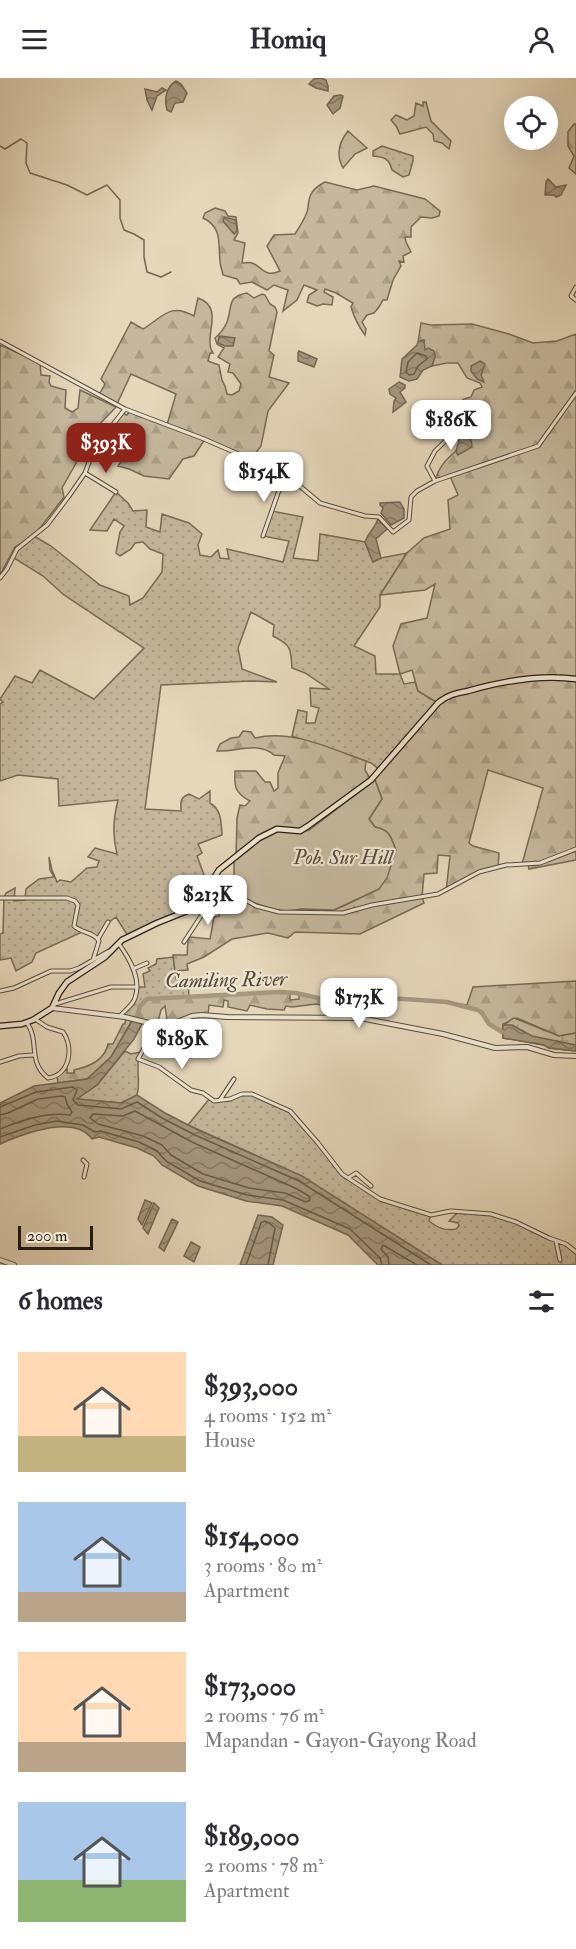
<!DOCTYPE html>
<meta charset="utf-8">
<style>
body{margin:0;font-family:"IM FELL Double Pica",serif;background:#f7f7f7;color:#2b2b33;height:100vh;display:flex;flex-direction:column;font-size:22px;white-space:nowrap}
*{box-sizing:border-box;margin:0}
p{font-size:20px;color:#7c7c81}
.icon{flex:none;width:33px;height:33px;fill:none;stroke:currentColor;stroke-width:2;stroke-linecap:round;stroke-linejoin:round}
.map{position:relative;height:1187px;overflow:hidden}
.sheet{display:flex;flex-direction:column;background:#fff;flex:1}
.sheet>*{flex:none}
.fabs{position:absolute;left:504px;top:18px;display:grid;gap:12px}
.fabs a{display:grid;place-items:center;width:54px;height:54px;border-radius:50%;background:#fff;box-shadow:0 6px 24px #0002;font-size:30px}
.scale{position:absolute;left:18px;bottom:15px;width:75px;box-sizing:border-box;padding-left:6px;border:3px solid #281e10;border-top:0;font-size:16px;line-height:21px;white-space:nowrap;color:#281e10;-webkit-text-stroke:4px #eee5d2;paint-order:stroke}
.price{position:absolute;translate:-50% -51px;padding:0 14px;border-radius:12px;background:#fff;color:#222;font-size:20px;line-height:39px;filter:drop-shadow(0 2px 3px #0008)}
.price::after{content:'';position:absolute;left:50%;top:36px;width:18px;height:14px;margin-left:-9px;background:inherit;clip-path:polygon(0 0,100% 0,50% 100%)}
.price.selected{background:#8f2418;color:#fff}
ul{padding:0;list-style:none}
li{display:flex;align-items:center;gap:18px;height:150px;padding:0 18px}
li span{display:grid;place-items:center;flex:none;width:168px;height:120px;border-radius:0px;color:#555}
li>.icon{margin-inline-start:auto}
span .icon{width:72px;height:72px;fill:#fffc;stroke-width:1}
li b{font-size:26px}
h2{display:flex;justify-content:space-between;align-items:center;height:72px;padding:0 18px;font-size:26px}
header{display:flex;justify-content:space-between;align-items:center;height:78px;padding:0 18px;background:#fff;font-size:27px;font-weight:800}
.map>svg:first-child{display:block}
.grass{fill:url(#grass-dots);stroke:#766b56;stroke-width:1.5}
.forest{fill:url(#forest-firs);stroke:#766b56;stroke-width:1.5}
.wetland{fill:url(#wetland-marsh);stroke:#766b56;stroke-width:1.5}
.park{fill:#c5b89d;stroke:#766b56;stroke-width:1.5}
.water{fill:url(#water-waves);stroke:#736753;stroke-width:1.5}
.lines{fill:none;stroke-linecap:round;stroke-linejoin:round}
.shore{stroke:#665b48;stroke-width:1.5}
.stream{stroke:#736753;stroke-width:1.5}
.river{stroke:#a59880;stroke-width:4.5}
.minor-casing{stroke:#574c3a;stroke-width:5}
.tertiary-casing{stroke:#574c3a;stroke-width:6}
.secondary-casing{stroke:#281e10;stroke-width:7}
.minor{stroke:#eee5d2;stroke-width:3}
.tertiary{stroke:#eee5d2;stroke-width:4}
.secondary{stroke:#eee5d2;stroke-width:4.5}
.labels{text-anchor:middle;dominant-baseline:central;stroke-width:4.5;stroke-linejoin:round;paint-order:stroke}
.park-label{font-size:20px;font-style:italic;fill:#574c3a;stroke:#eee5d2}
.water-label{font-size:21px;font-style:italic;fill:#544937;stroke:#eee5d2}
</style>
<header><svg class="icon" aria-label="menu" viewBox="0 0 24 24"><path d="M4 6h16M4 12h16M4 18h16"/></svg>Homiq<svg class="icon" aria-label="person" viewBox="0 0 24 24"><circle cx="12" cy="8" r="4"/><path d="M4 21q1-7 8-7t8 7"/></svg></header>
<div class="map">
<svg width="576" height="1187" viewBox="0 0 576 1187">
<defs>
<pattern id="grass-dots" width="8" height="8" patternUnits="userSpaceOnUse" patternTransform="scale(1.5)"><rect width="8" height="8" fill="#c5b89d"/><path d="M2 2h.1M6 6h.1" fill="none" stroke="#a99e86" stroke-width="1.8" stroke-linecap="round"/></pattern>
<pattern id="forest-firs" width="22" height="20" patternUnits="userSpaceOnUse" patternTransform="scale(1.5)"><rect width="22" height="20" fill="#c5b89d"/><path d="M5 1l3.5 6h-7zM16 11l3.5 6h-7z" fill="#a99e86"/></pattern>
<pattern id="wetland-marsh" width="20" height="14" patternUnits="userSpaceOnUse" patternTransform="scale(1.5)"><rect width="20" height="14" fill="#c5b89d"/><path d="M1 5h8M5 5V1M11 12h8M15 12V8" fill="none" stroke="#a99e86"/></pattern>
<pattern id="water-waves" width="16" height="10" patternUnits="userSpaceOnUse" patternTransform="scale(1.5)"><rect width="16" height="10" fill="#a59880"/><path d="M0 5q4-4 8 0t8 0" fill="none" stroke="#867b67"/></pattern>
</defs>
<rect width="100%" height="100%" fill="#e5d7ba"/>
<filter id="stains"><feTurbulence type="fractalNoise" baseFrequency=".00333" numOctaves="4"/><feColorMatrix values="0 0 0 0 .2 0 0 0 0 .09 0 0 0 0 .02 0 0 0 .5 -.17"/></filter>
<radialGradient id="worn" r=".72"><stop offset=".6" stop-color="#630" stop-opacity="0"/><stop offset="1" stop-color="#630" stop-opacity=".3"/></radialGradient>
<path class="grass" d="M382 68 413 78V83L409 97 403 99 392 92C389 80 384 79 373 78V73Z
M116 414 128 425 133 433 147 432 146 449 160 454 162 436 189 445 202 456 198 467 200 477 211 479 218 472 220 480 229 481 227 471 283 484 289 463 263 458 272 433 303 439 293 480 318 483 320 456 365 464 373 484 381 480 407 475 380 517V529L354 568 375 578 376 596H400L404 606 415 604 418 613 438 625 380 692 371 685 292 658 298 632 307 634 306 645H315L319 630 311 628 310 610 329 611 305 595 292 590C291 570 291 567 273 558L274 547 251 534 238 570 242 591 277 604 251 603 161 607 145 731 181 733C181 724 179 720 189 716L199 721 210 713V725C222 732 221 745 222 757L198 766 202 775 197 778 206 802 199 808 207 822 196 829 128 858 116 839 108 845 98 861 82 854 36 875 32 884 16 893 11 880 0 882V856L3 855 4 820 6 815 15 810 14 823 25 822 26 811 39 801 54 799 50 792 49 779 52 792 57 804 60 802 71 804 87 790 97 789 99 783 88 779 95 770 117 776C112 757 113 741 118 722L59 728 58 701 18 697 0 703V626L3 624 0 621 15 598 32 605 40 592 94 621 144 570 64 517 43 498 14 480 17 471 34 458 51 468 100 507 129 518 130 527 143 520 162 494 163 476 150 471 143 464 135 465 131 471 120 478 116 475 120 454 124 448 114 441 107 453 90 452Z
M173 879 176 901H188L189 919 148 921 136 941 120 938 133 924 136 909H145L143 896 150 893 148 890 156 886 157 881Z
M125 973 131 976 140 974C135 989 141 1003 137 1017L122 1025 76 1021 97 1007Z
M252 1016 290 1033 342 1096 380 1121 431 1137 429 1143C438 1150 445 1153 456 1151L459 1148 458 1145 449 1143 458 1134C499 1134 542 1151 576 1174V1187H442L319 1110 282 1089 188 1047 210 1020 214 1023Z"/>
<path class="forest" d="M423 24H426L431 43 451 63 449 71 442 65 434 63 433 56 426 49 400 56 396 48 391 42 396 37 407 42 414 38 416 25 423 28Z
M574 46H576V96L569 90 574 78 568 68V54Z
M348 53 367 70 355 76 343 90C336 77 339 64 348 53Z
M325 104 357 112 374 108 425 121 440 133 439 138 432 140 421 139 411 149V159H405L406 164 411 174 403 178 404 184 399 183 401 188 393 202 387 222H383L379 229 374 235 367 237 362 244 366 251 365 257C359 249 354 239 351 229L353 225 336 215 325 211 324 214 333 219 332 227 323 226 317 228 307 224 309 217 317 212 304 207 297 222 283 233 288 212 274 207 267 212 252 204 240 206 237 201 223 197C222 192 220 187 220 183 218 167 223 149 203 140L205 135 215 130 225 133 228 138 236 139 238 155 234 162 245 165 242 185C245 185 249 184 252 185 263 189 264 200 280 193L267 168 274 157 295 156C300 148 307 138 308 130 309 116 312 111 325 104Z
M247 215 254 220 262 216 265 217 270 226 275 229 277 234 269 273 274 277 269 299 289 305 268 333 261 368 251 381 205 361 194 378 183 381 169 401 144 398 129 391 118 388 131 369 105 355 122 335 127 337 130 333 167 347 176 316 131 296 117 326 99 317 105 306 101 301 131 244 143 251C163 239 170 224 194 238L198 220C226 230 202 259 213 275H210L208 283 219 287 222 302 225 308 227 316 232 317 239 313 241 306 233 295 228 294 230 286 218 279 224 270 217 266 215 260C220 256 224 251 227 244 233 228 226 219 247 215Z
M421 245 431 247 472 246 509 256 533 265 557 263 576 256V782L529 791 528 786H522L543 710 488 692 469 765 473 768 499 775 498 789 476 795 446 813 450 778 438 777 437 795 424 796 422 819 424 825 360 856 295 854 288 860 268 855 232 861 204 879 187 886 188 892 175 893 173 877H187L188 863 190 859 210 861 214 839 219 838 220 830 230 831 235 816C263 834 299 840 332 832 346 829 364 817 379 811L396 772C390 758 390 752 375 749L369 741 382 721 375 702V697L438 625 418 613 412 592 400 596 393 568 401 546 427 540 435 506 425 512 380 517 407 475 424 460 450 451 448 422 458 417 450 398 435 403C439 389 445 382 456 373L457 375 469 358 462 353 455 352 453 348 458 337V326L464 321 471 319 474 312 482 309 480 305 467 300 458 285H447L432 288 435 278 424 272 423 262 418 264Z
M0 267 40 285 41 297 50 298 49 304 51 308 66 312 65 330 72 334 78 330 80 312 116 329 96 350 62 410 64 419 34 458 15 469 0 497Z
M243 653 251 654 255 660C293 651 331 671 366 683L365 692 371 702 301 752C270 748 260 761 236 778L237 740 240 727 245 728 250 723C235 715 234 709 235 693H256L265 704H270L274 713 278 710V695L285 678 274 677C259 663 236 674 217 673L220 666 231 660 239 659Z
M576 903V955L559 958 517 940 503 946 502 954C487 948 490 942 481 934 475 929 455 926 447 924L467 927 473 909Z
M280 914H290V922L299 921V916L327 922 346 918 344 940 330 939 331 936 339 937 340 930 316 926 292 929 286 928 284 932 267 931 250 927 247 933 228 929V923L224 922 223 929 209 927 208 937H198L168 948 165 928 161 932 157 947 136 941 140 928 147 921Z
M126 939 133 941 111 979 87 1001 58 1005 57 998 67 991V995H74V992C88 989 105 982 108 966H113L123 946H125Z"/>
<path class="wetland" d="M514 940 559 958 576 955V973L549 970 544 967 503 960C502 950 504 945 514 940Z"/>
<path class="park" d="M375 702 382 721 369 741 375 749C390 752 390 758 396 772L387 800 379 811 334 832 302 831 287 833 272 831 250 823 234 813V781C247 771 263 756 280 752 291 750 295 757 309 752Z"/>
<path class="water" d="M321 0 326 2 328 8V13L316 10 309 6 314 1Z
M176 3 181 6 187 15 183 24 175 25 171 34 167 32C164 21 166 9 176 3Z
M162 10 166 12 157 18 152 32 147 22 145 11 157 14Z
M340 17 343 18 340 30 333 36 327 27 334 18Z
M548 101 556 109 566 107 561 117 556 119 554 117H545L546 104Z
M224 139 236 142 237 153 234 156 223 143Z
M219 258 235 260 233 268H225L218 265Z
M424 262 425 272 428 270 434 273 435 278 432 288 423 292 417 301 409 303 400 299 402 281 417 267 418 264Z
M299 273 317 281 314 289 298 283V275Z
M480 283 485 286 481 297 484 304 477 301 471 293V288Z
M399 304 405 307V310L400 314 406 324 393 334 394 323 396 320 390 316 389 311Z
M458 351C467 355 472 360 472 369L458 377 456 373 459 363 456 359 452 360Z
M400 424 404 431V440L391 447 381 435 383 430 380 427V425Z
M378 441 387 451 376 461 381 480 373 484 365 464C368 455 375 450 378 441Z
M133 941 143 944 134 961 97 1007 77 1021 121 1025 137 1017 165 1035 198 1052 302 1098 442 1187H378L348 1157 282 1128 246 1123 198 1108 162 1087 154 1078 137 1070 99 1059 92 1061C74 1036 23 1056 0 1066V1025L34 1008 87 1001 111 979Z
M503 947H512L532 958 576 967V973L549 970 544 967 503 960Z
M145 1122 152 1125 142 1147 138 1141Z
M154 1125 159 1130 148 1156 143 1150Z
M258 1137 272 1139 283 1147 273 1187H240Z
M172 1141 178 1144 164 1173 159 1169Z
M191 1164 200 1169 194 1184 184 1178Z"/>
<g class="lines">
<path class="shore" d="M417 275 426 278 427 281 418 288 414 296 409 297 406 294 408 284Z
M0 1029 36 1014 73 1009 77 1012 73 1022 78 1027 121 1031 137 1024 162 1040 195 1057 299 1103 431 1187
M135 1033 192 1064 295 1110 309 1118 310 1122 306 1124 285 1115 249 1110 203 1096 171 1077 162 1067 143 1058 98 1046 90 1040 93 1036 123 1038Z
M0 1037 8 1035 38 1021 62 1018 65 1019 67 1026 72 1034 70 1037C45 1034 22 1042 0 1051
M0 1059 35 1047 57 1043 83 1047 95 1054 101 1053 139 1064 157 1073 166 1083 200 1103 247 1117 283 1122 350 1151 380 1180 382 1187
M246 1187 261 1145 264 1143 269 1145 275 1150 268 1187
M389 1187 388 1179 381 1171 383 1167 417 1187"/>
<path class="stream" d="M0 68 5 71 21 61 27 65 26 85 30 95 67 107 87 117 107 107 120 122V140L124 152 134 156 144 162V179L147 194 161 199 171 194"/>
<path class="river" d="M135 945 140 928 147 921 280 914 296 915 327 922 346 918H361L447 924 478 932 482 935 489 946 502 954"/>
<g class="minor-casing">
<path id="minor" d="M576 209 571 218 576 222
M0 263 125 331 204 361 273 391 301 409 320 425 365 438 379 439 393 454 409 442 411 419 417 413 435 403 538 368 576 315
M85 395 116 414
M435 403 427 388 435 373 458 351 475 346
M263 458 284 398
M0 500 7 491 17 471 47 447 69 418 85 395 94 371 125 331
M211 816H235L256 828 279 834 343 835 372 827 438 816 479 794 506 787 540 785 576 771
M0 820H67L75 823 78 827 74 848C81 855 94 854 99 863L93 882
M98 861 108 844
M184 864 216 815
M119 866C129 880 142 901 135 920 133 927 125 932 120 938
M133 891 147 885
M0 913 14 910 51 893H70L79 890 109 873
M55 926 111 909H136
M27 945C40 963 27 984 48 1000 70 997 74 970 63 954L47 949 35 941
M165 950 147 965 138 981 159 989 191 1012 203 1015 214 1023 230 1021 242 1016H252L290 1033 318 1065 342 1096 380 1121 431 1137 451 1133 491 1136 516 1144 549 1160 566 1166 576 1174
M0 984 19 978 33 977
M220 1022 234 1001
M83 1082 87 1086 84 1099
M348 1100 356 1095 371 1108
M556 1163 560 1182"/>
</g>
<g class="tertiary-casing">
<path id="tertiary" d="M52 930 125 939 165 949 192 938 202 937 227 939 360 940 443 956 495 970 527 969 554 977 576 978
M0 1182 14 1187"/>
</g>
<g class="secondary-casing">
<path id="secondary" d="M0 948 22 946 33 942 52 930 59 915 67 904 105 879 122 862 157 845 197 829 205 823 211 816 214 800 219 792 259 760 277 751 300 753 308 748 371 702 438 625C447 617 457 615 468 613 503 603 540 596 576 601"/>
</g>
<use href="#minor" class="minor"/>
<use href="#tertiary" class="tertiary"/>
<use href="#secondary" class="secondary"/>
</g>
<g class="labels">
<g class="park-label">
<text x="343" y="779">Pob. Sur Hill</text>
</g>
<g class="water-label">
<text transform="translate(226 902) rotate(-1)">Camiling River</text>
</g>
</g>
<rect width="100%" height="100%" filter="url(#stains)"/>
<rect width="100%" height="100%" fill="url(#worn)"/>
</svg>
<div class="fabs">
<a><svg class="icon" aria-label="locate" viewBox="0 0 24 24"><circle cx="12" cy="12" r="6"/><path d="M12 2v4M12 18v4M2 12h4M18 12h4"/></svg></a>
</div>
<div class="scale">200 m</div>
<b class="price" style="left:451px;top:373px">$186K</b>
<b class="price selected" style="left:106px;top:396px">$393K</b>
<b class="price" style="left:264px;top:425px">$154K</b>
<b class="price" style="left:208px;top:848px">$213K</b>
<b class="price" style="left:359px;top:951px">$173K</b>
<b class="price" style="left:182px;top:992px">$189K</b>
</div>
<section class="sheet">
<h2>6 homes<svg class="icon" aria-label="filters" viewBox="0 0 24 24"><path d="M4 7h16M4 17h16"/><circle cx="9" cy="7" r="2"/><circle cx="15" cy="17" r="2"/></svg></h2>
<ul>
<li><span style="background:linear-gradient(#ffd9b3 70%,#c2b280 0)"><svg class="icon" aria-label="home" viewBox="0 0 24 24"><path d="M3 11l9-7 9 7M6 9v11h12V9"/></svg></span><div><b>$393,000</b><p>4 rooms · 152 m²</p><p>House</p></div></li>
<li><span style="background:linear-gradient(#a9c7e8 75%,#b9a48a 0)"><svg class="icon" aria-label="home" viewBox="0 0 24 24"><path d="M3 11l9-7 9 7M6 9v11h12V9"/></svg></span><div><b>$154,000</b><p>3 rooms · 80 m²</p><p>Apartment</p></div></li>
<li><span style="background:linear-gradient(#ffd9b3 75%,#b9a48a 0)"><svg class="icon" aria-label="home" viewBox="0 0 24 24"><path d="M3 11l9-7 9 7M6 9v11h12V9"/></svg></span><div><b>$173,000</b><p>2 rooms · 76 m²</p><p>Mapandan - Gayon-Gayong Road</p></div></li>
<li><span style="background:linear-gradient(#a9c7e8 65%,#8fb573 0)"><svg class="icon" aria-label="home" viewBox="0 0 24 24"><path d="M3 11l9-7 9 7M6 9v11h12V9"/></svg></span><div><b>$189,000</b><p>2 rooms · 78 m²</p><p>Apartment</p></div></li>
</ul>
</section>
